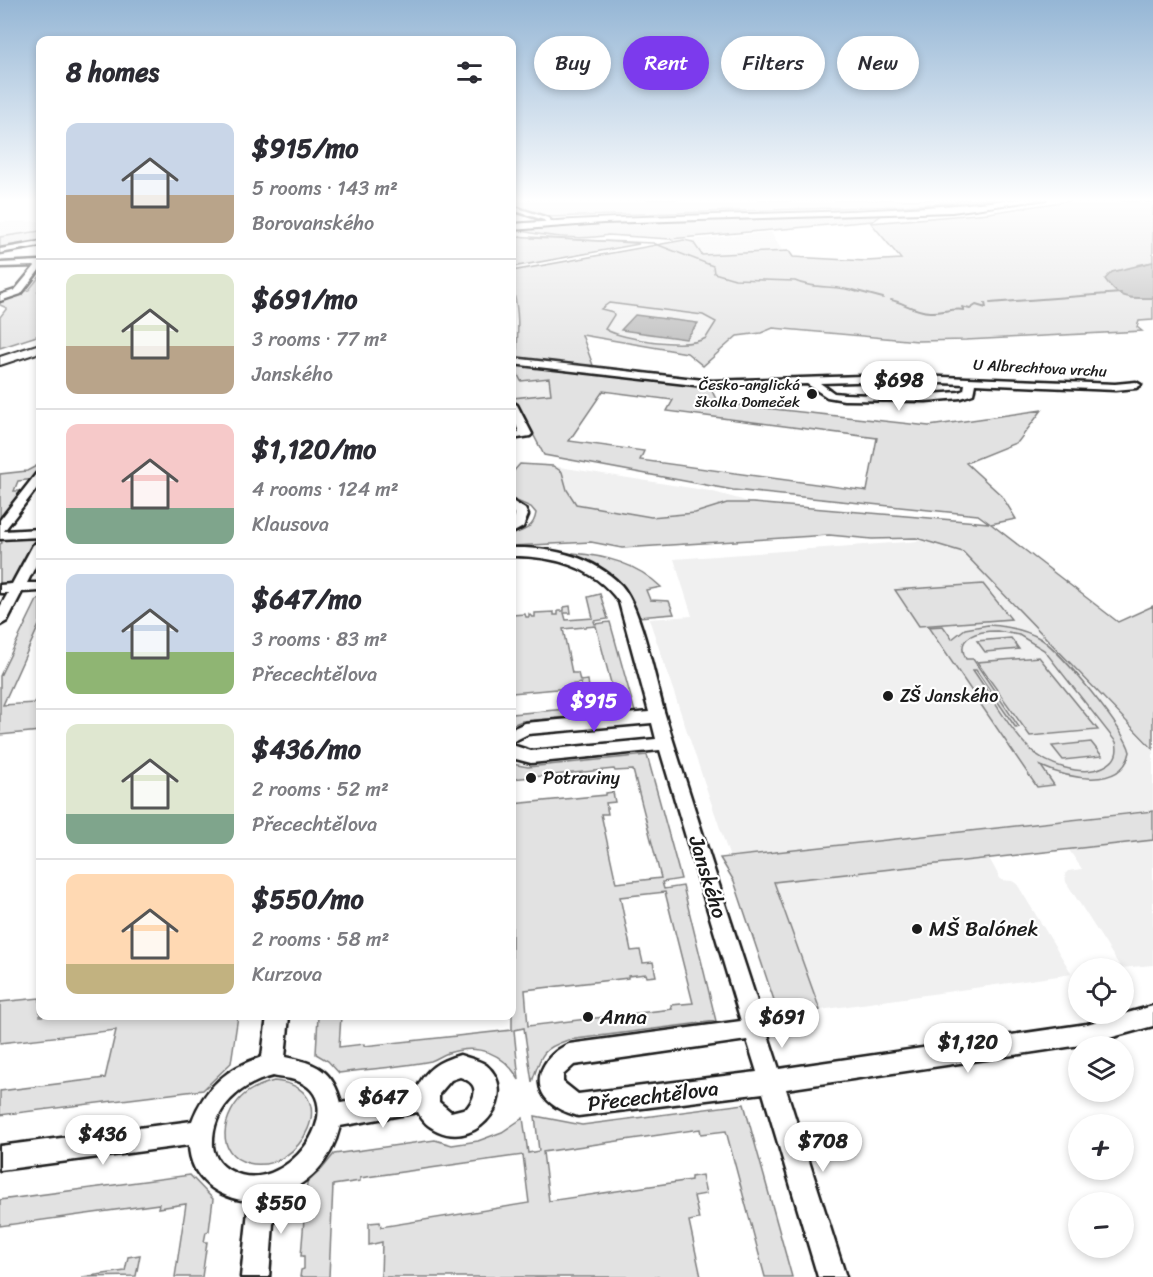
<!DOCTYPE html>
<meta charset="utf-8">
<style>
body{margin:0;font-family:Sriracha,sans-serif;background:#f7f7f7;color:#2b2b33;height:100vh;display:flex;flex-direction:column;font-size:22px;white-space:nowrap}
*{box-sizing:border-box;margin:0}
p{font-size:20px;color:#7c7c81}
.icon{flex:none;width:33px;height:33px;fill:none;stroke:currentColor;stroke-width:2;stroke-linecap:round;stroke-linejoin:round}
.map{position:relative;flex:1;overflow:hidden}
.drawer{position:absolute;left:36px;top:36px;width:480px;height:984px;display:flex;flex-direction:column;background:#fff;border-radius:12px;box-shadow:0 3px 9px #0003}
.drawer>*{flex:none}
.guide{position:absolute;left:534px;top:36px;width:528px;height:54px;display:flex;gap:12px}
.controls{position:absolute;left:1068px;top:958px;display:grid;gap:12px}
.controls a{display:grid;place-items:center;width:66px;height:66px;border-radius:50%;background:#fff;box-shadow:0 3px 9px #0003;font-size:30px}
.price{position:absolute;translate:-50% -51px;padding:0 14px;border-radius:21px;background:#fff;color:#222;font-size:20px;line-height:39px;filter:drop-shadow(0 2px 3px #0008)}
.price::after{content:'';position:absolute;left:50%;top:36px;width:18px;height:14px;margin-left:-9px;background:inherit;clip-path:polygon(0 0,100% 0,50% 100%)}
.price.active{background:#7c3aed;color:#fff}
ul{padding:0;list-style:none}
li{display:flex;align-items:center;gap:18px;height:150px;padding:0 30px}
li+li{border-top:2px solid #e1e1e2}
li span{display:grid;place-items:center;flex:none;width:168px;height:120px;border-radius:12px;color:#555}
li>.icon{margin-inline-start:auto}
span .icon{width:72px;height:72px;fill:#fffc;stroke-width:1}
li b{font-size:26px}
h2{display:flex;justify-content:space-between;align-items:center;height:72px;padding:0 30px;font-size:26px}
.pill{padding:0 21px;border-radius:27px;background:#fff;box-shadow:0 3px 9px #0003;font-size:21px;line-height:54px}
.pill.active{background:#7c3aed;color:#fff}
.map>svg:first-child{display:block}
.built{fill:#f0f0f0}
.green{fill:#e2e2e2;stroke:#7f7f7f;stroke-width:1.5;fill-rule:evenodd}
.water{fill:#b8b8b8;stroke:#7a7a7a;stroke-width:1.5}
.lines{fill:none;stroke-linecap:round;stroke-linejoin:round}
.stream-far1{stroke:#7a7a7a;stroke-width:1.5}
.stream{stroke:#7a7a7a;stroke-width:2}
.minor-casing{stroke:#1c1c1c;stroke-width:5}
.major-casing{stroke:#1c1c1c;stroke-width:4}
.minor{fill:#fff;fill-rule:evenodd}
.major{fill:#fff;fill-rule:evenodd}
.poi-dot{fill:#1c1c1c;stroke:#fff;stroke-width:2}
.labels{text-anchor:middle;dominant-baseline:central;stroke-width:4.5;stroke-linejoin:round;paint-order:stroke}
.far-street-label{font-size:15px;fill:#1c1c1c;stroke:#fff}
.far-poi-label{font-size:15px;fill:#1c1c1c;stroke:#fff;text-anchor:end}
.poi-label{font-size:18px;fill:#1c1c1c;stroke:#fff;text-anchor:start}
.near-street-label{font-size:21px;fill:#1c1c1c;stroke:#fff}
.near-poi-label{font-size:21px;fill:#1c1c1c;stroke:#fff;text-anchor:start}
</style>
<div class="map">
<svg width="1153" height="1277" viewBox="0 0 1153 1277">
<rect width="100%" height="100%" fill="#fff"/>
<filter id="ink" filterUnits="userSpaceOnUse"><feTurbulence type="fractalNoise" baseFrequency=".0167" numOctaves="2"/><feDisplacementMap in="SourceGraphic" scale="12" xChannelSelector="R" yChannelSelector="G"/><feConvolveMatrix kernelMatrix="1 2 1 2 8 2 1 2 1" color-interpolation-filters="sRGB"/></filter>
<g filter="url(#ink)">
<path class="built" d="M40 221V231L0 237V222Z
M771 232 783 252 701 255 691 240Z
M609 303 703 315 716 322 706 338 690 343 623 336 605 329 614 316 601 309Z
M512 375H518L521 381 549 378 551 394 513 398Z
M553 466 710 491 753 503H727L695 513 651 517 596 508 576 504 567 490 562 472Z
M920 541 938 543 963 552 1153 751V810L730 858 649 619 692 616 674 559Z
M1153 840V965L1121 968 1066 882 1065 874 1068 871 1082 869 1069 850Z
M989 858 1001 880 1012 881 1017 884 1072 974 820 1010 773 882Z"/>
<path class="green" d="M512 199H758L775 201 995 199 903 206 548 217 515 206 512 204Z
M1081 199 1153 202V262L1137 265 1131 298H1153V320L1139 321 1137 327 1142 331 966 340 918 341 773 328 761 333 737 336 703 366 687 353 582 335 594 368 512 358V351L517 349C518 331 519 312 514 294H512V271L684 240 693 242 702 255 789 251 793 257 866 261 901 259 871 223 989 213ZM609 303 703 315 716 322 706 338C688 349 622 340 605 329L614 315 613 312 601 309Z
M885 213 873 221 670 239 608 235C581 241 541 236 513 229L575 223Z
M40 231V243L0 251V237Z
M512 236 635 243 639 244 512 267Z
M40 276V288L38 291H40V335L0 348V317L7 308 0 305V302L29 290Z
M512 365 709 385 718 403 929 426 1042 410 1018 442 966 463 1002 496 1016 519 991 524 1118 622 1153 606V749L963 552 916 538 872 539 829 535 622 548 591 542 512 546V534C525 531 534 527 536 513L531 507 512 499V473L520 464 553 466 562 472 567 490 576 504 651 517 695 513 727 503H753L989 523 978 515 733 490 544 455 533 434 529 431 513 398 551 394 549 378 521 381 518 375H512L513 379H512ZM603 391 673 400 667 411 877 438 867 491 640 460 644 451 569 441Z
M40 464V473L36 479 18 481 14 491H22L0 522V474L27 471Z
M31 537 35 540V543L14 580 0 586V544L2 543 0 538Z
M573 553C606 556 636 563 661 587L646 590 650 600 669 601 674 614 638 617C629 580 601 569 570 555Z
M983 584 1011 619 919 626 895 590Z
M600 594 608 619 594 621 595 624 610 622 635 712 522 721 512 725V714L599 706V704L616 702 596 626 563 629 572 673H578L580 681 588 680 589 688H582L581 683 569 685V688L512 693V615L525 614 526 617H529V614L532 617H535V613L554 612V615H558V611H564V607L570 606 571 613H564L566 620 593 618 588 597Z
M40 599V623L3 705 35 703 40 689V731L0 735V676L37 600Z
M988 625C1006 626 1025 629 1041 639 1061 651 1125 730 1130 752 1122 791 1067 778 1041 766L1054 785 1037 787 928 627 943 626 952 639 965 629ZM997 631 1019 635 1044 650 1116 742C1119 754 1115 762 1103 767 1081 777 1047 765 1030 749 1012 733 988 691 973 670H976L1016 728 1019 727 973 659H966C954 636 979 631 997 631Z
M1011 638 1019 649 985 652 977 641Z
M1039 657 1098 730 1030 736 977 662Z
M1091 742 1102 756 1063 760 1052 746Z
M647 755 681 879 662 882 664 889 683 886 716 1021 568 1040C541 1049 541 1055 532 1082L524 1028 514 1030 519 1080C504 1053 478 1043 448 1053 442 1055 437 1059 431 1061 401 1067 369 1069 339 1073L328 1061 316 1054 318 1016H341L339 1047 364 1044V1046L512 1030V804L606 795V793L613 792 615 802 606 803 608 814H601L616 883 661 878 633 770 615 771 614 769 512 779V764L528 767ZM665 892 693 1003 671 1005 672 1009 528 1026 525 990 628 978V976L646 974 647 977 656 976 653 962 643 963 640 950 631 951 620 897Z
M1153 811V840L774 882 820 1010 776 1015 777 1009 734 881 720 858Z
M40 998V1016H238L231 1063 203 1090 0 1115V1091L105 1078 116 1030 0 1043V1002Z
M274 1081C346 1087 301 1176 248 1163 213 1154 223 1112 245 1094 253 1087 263 1084 274 1081Z
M744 1104 792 1277H765L726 1131 701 1134 700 1129 543 1152 549 1201 691 1180V1177L702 1175 706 1194 694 1196 699 1219 689 1221 701 1277H381L382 1242 369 1245V1223L380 1222 381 1227 529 1203 523 1155 360 1178V1181L333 1185 329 1277H300L301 1270 304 1269V1256H301L307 1183 322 1169 334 1154 435 1140 452 1145 478 1141 502 1132 523 1118 528 1153 539 1151 535 1116 582 1125Z
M190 1175 213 1199 209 1231 206 1232 204 1242H207L202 1277H175L186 1204 158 1208 159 1204 0 1226V1200Z
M140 1255 136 1276 82 1277 125 1271 128 1257Z"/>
<path class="water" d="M1153 262V298C1129 298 1119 300 1105 279L1112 272Z
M635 315 698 323 686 339 621 330Z"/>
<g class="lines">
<path class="stream-far1" d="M531 238 653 243 713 266 714 273 735 279 795 281C814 290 837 284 857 292"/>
<path class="stream" d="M853 290 883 298
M891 300C903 302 913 311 930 312 942 313 952 308 964 310L962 307 970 309 976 305 986 308 985 303
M990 303 1121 293"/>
<g class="minor-casing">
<path id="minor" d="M512 206 548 218 553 223 547 224 544 220 512 210Z
M40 242V246L0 253V249Z
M40 261V269L21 294 0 301V295L15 290 35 266 0 267V263Z
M512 358 712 381 892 375 1115 384 1136 382 1141 385 1136 388 1115 390 975 384 973 394 961 398 926 401 844 400 827 397 807 384 712 387 512 364ZM892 381 965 384 964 390 959 392 903 396 844 394 834 393 820 383Z
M512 402 517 405 532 434 530 436 512 439V433L519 432 512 415Z
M40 473V484L4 531 40 529V537L0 539V520L36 474Z
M512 501 525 509 528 515 523 527 512 533V524L515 515 512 511Z
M40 541V557L27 583H40V591L22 592 7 621 0 625V607L8 593H0V585L12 584 33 545Z
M512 548C550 547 593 556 621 585 642 608 656 685 666 718 702 835 741 952 779 1069L1087 1024 1153 1006V1026L1087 1044 786 1089 846 1277H818L763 1093 578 1116C569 1113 559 1110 552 1104 527 1084 544 1054 569 1044L741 1021 660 750 531 763 512 758V745L531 751 656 739 652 723 528 734 512 742V729L525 723 649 712 619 602C593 566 554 556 512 556ZM747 1040 757 1072 578 1094 563 1082V1075L574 1065Z
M267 1016H289L285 1057C316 1063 333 1070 341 1103L417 1089C425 1069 439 1061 460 1055 468 1058 479 1060 486 1065 520 1093 480 1150 438 1131 428 1126 423 1122 418 1112L340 1126C331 1163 309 1184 275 1197L269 1277H241L249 1201C218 1198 190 1179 189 1145L0 1170V1146L192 1121C205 1087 227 1068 262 1057ZM273 1076C281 1078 292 1078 300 1082 352 1106 284 1200 231 1171 221 1166 214 1157 213 1146 211 1109 240 1084 273 1076ZM460 1077C478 1083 478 1094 467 1108L451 1112 439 1102V1094L451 1080Z"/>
</g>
<g class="major-casing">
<path id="major" d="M1017 199H1046L952 212 603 223 512 230V224C680 211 849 218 1017 199Z
M40 344V352L0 365V357Z"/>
</g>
<use href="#minor" class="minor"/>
<use href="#major" class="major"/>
</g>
</g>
<linearGradient id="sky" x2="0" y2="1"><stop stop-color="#95b6d5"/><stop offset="0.53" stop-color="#fff"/><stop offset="1" stop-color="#fff" stop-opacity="0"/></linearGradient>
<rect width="1153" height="378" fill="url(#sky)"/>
<g class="poi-dot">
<circle cx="812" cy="394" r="6"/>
<circle cx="888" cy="696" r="6"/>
<circle cx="531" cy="778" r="6"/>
<circle cx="917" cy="929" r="6"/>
<circle cx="588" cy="1017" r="6"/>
</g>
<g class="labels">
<g class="far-street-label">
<text transform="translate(1040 368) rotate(3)">U Albrechtova vrchu</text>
</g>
<g class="far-poi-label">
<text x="800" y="385">Česko-anglická<tspan x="800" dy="17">školka Domeček</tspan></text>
</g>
<g class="poi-label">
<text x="900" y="696">ZŠ Janského</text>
<text x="543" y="778">Potraviny</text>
</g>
<g class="near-street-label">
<text transform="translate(708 877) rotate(73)">Janského</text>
<text transform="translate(653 1096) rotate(-7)">Přecechtělova</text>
</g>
<g class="near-poi-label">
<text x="929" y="929">MŠ Balónek</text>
<text x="600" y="1017">Anna</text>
</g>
</g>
</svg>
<div class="controls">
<a><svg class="icon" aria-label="locate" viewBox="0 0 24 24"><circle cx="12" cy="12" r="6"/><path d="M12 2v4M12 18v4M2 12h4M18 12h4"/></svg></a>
<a><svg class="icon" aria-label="layers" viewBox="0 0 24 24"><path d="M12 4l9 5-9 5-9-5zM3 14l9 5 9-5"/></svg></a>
<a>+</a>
<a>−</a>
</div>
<b class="price" style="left:899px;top:412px">$698</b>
<b class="price active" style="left:594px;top:733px">$915</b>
<b class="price" style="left:782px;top:1049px">$691</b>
<b class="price" style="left:968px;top:1074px">$1,120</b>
<b class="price" style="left:383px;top:1129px">$647</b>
<b class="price" style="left:103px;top:1166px">$436</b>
<b class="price" style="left:823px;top:1173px">$708</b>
<b class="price" style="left:281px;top:1235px">$550</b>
<div class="guide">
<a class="pill">Buy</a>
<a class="pill active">Rent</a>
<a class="pill">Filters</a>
<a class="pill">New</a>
</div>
<section class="drawer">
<h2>8 homes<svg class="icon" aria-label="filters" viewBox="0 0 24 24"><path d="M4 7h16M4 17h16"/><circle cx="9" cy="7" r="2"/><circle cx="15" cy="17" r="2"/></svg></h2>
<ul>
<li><span style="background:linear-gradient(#c9d6e8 60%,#b9a48a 0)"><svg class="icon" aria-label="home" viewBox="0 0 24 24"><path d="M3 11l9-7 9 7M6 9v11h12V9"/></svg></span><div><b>$915/mo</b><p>5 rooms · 143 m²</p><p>Borovanského</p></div></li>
<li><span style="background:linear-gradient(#dfe7d0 60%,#b9a48a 0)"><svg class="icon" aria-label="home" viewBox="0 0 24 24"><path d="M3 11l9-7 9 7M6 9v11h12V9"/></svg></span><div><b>$691/mo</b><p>3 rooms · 77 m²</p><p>Janského</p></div></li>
<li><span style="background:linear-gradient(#f6c9c9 70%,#7fa58c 0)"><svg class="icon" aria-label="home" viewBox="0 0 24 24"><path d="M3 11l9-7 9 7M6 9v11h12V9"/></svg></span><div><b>$1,120/mo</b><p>4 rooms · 124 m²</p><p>Klausova</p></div></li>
<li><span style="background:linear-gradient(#c9d6e8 65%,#8fb573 0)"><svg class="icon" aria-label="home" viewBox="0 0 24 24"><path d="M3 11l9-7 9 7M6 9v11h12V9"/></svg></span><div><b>$647/mo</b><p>3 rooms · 83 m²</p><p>Přecechtělova</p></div></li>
<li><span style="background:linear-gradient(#dfe7d0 75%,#7fa58c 0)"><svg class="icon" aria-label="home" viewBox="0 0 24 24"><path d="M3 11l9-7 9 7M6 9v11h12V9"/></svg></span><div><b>$436/mo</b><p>2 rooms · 52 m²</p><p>Přecechtělova</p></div></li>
<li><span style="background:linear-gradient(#ffd9b3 75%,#c2b280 0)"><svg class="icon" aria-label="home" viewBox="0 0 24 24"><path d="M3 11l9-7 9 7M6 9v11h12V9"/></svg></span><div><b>$550/mo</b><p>2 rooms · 58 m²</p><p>Kurzova</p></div></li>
</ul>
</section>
</div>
